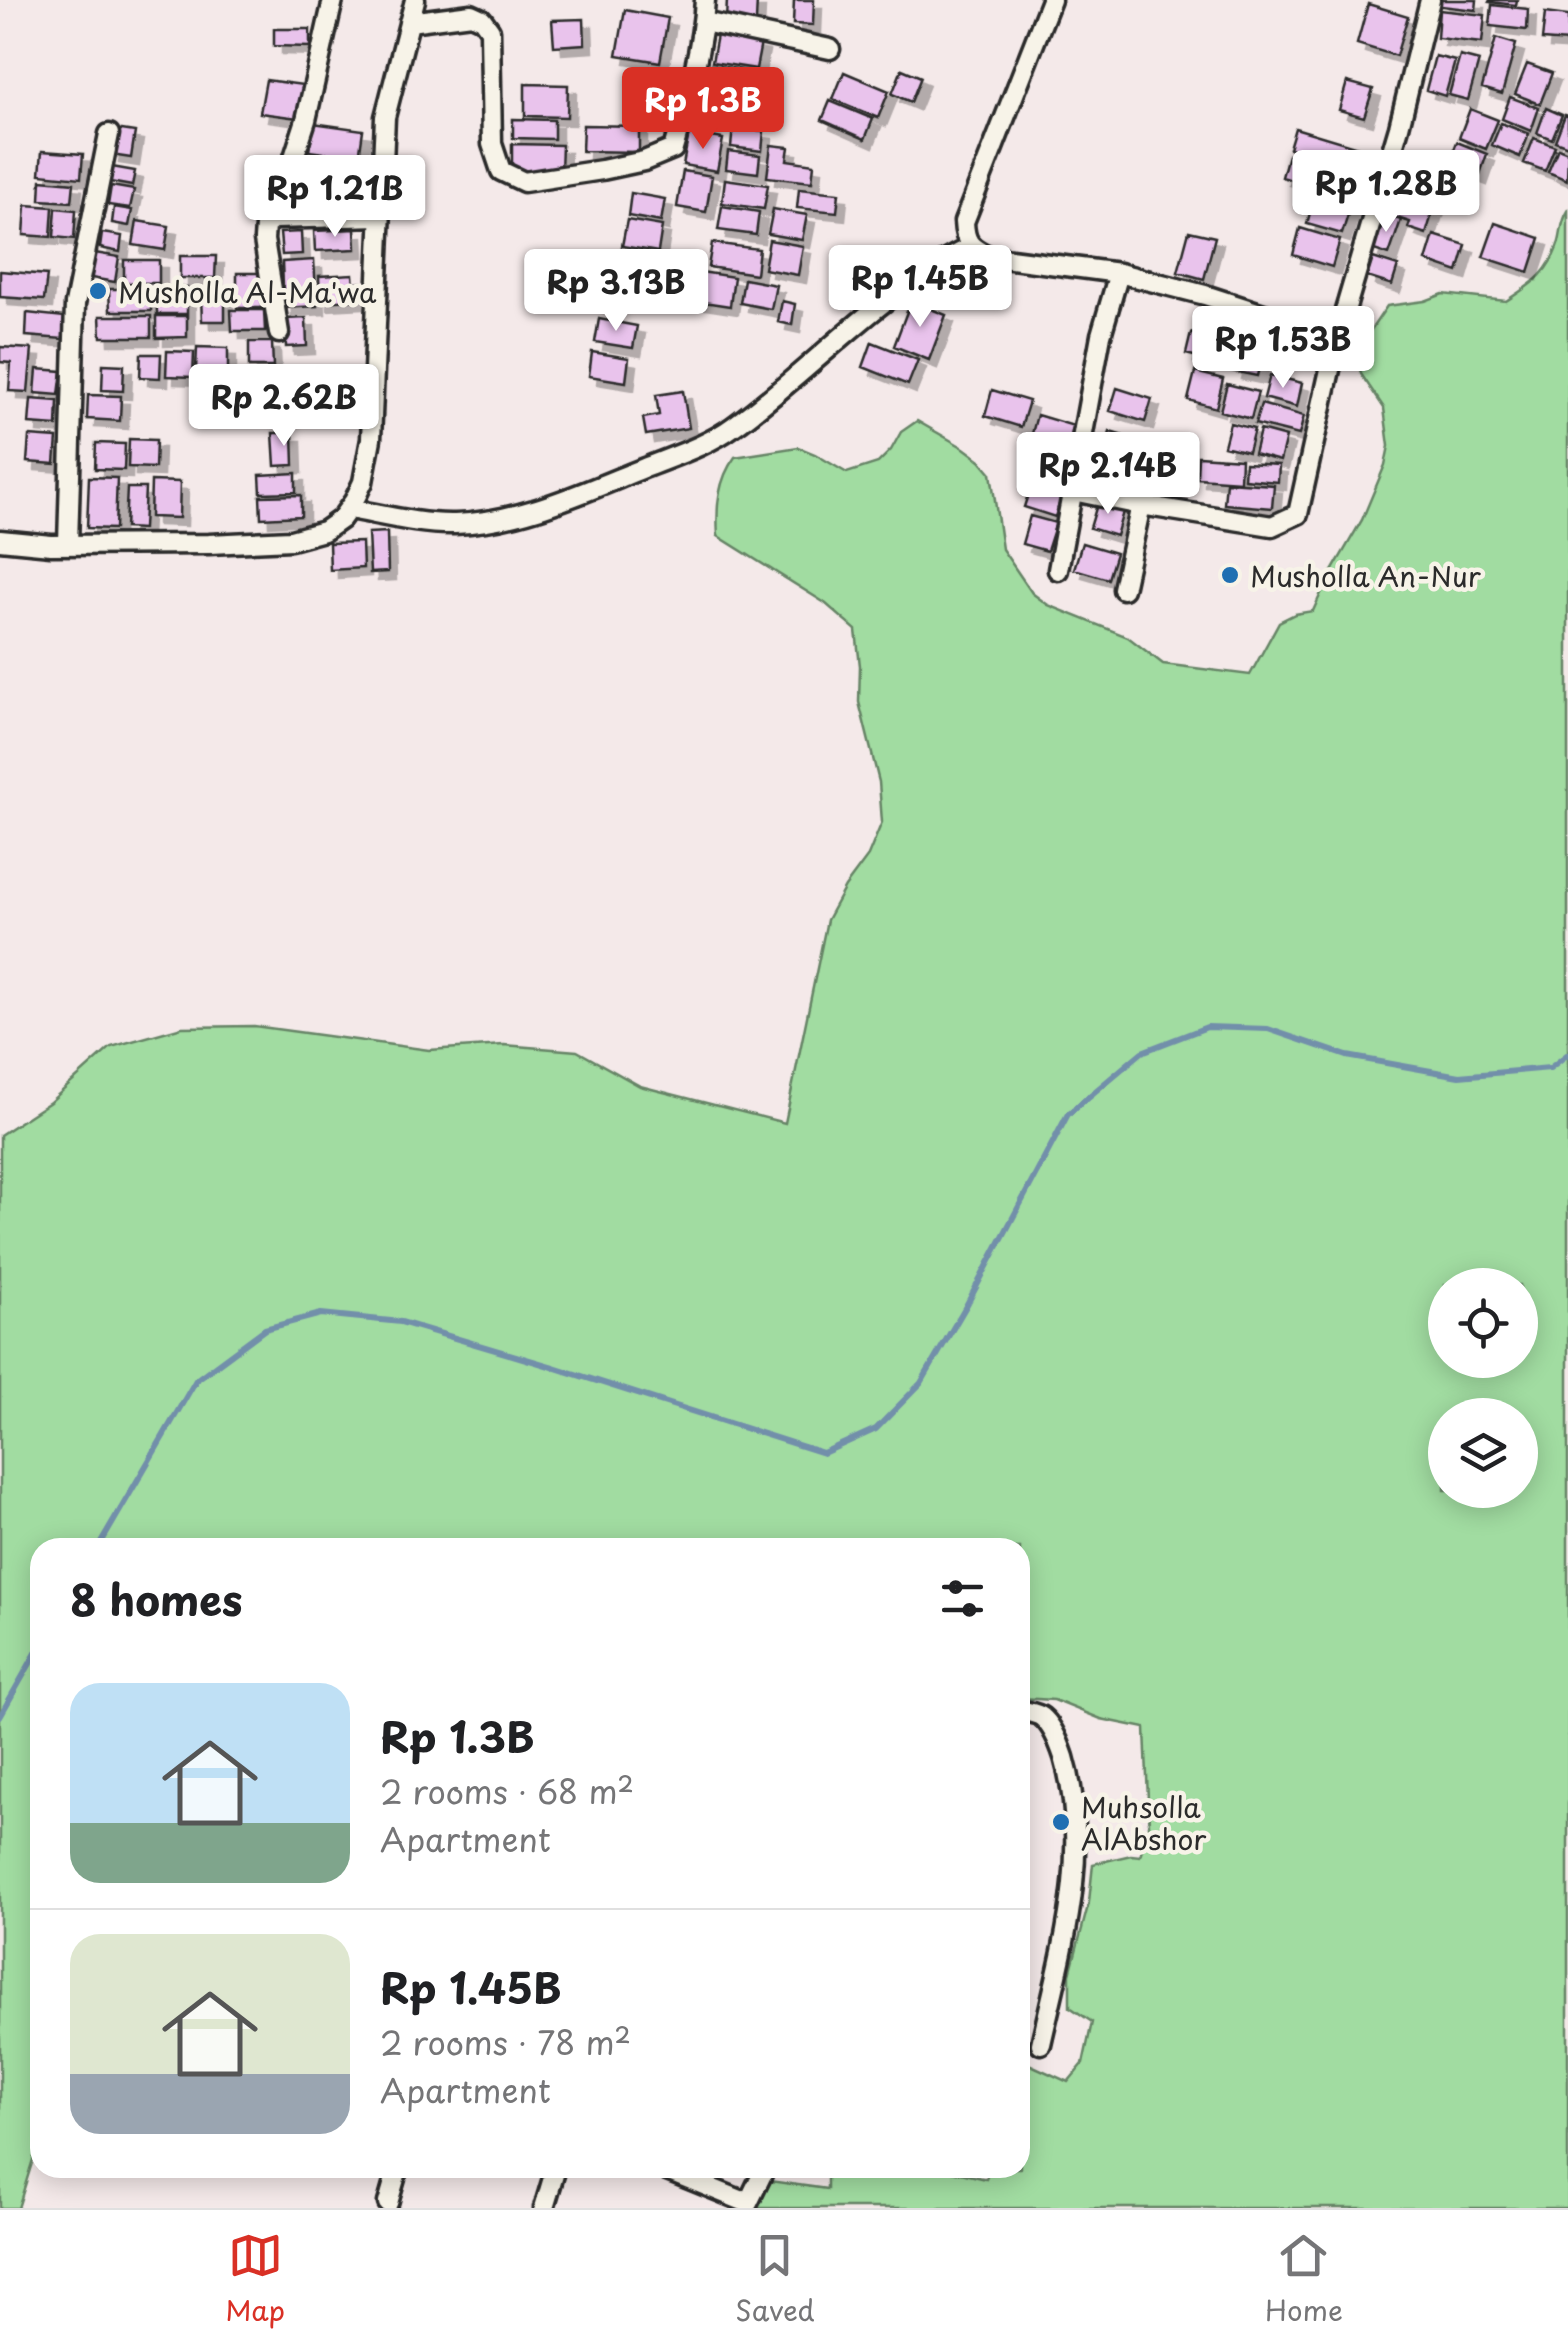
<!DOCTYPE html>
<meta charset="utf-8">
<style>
body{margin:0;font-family:"Playpen Sans",sans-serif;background:#f2f2f2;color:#202124;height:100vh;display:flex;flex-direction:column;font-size:38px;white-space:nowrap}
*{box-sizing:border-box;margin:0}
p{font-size:32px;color:#757577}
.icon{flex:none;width:55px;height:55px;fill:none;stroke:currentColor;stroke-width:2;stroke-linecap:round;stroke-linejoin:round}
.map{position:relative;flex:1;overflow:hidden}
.panel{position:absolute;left:30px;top:1538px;width:1000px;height:640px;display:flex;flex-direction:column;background:#fff;border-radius:30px;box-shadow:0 5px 25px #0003}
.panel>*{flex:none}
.tools{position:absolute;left:1428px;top:1268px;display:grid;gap:20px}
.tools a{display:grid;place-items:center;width:110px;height:110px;border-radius:50%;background:#fff;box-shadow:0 5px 25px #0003;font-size:50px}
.price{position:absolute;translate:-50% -85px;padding:0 22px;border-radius:10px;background:#fff;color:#222;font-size:32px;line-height:65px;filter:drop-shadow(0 2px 5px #0008)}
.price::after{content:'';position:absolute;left:50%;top:60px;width:30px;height:22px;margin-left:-15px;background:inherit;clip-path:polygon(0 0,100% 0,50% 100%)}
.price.selected{background:#d93025;color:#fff}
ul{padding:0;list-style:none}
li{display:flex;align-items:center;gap:30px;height:250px;padding:0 40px}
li+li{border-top:2px solid #e0e0e0}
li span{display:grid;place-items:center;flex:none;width:280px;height:200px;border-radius:30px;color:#555}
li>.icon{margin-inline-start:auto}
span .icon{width:120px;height:120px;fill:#fffc;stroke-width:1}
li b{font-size:42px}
h2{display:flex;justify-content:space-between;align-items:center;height:120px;padding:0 40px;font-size:42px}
.tabs{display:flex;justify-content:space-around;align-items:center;height:140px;border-top:2px solid #e0e0e0;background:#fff;font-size:28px;color:#757577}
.tabs a{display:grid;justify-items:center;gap:5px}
.tabs .selected{color:#d93025}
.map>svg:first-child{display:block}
.green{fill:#a1dca1;stroke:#668466;stroke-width:2.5;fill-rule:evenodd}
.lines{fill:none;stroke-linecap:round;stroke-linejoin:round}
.stream{stroke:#728faa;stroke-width:6}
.building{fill:#e9c3ec;stroke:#2b2b2b;stroke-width:2.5;filter:url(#shadow)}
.street-casing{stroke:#2b2b2b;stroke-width:25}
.street{stroke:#f7f3e8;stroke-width:18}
.poi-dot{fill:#1f6fb2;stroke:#f7f3e8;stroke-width:4}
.labels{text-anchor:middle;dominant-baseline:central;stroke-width:9;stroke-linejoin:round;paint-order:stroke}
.poi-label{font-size:28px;fill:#2b2b2b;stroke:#f7f3e8;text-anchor:start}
</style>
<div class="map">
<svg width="1568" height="2208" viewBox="0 0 1568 2208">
<defs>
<filter id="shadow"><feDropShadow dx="8" dy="8" stdDeviation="0" flood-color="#0004"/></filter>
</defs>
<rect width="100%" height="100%" fill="#f4e9e9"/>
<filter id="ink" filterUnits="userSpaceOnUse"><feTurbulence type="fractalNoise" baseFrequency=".01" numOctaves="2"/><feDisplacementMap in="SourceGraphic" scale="20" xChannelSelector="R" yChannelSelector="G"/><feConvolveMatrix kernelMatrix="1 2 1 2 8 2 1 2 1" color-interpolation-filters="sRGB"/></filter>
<g filter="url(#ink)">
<path class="green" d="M1568 211V2208H754L770 2181 827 2189V2168H940L986 2179 990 2168H1020V2060L1068 2082 1083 2064 1092 2022 1070 2007V1974L1089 1902 1093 1864 1131 1855 1140 1856 1149 1824 1145 1728 1101 1719 1054 1700 1020 1698V1548H40V2137L18 2208H0V1135L50 1102 111 1047 182 1027 254 1026 429 1050 504 1045 577 1051 640 1086 785 1123 827 920 845 887 868 856 882 822 879 782 859 702 860 666 856 630 825 603 718 536C716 507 718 480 735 457L798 447 815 454 847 473 878 463 891 450 901 432 917 421 964 448 980 460 991 473 1002 549 1032 593 1048 605 1128 637 1163 664 1250 675 1279 622 1295 614 1313 611 1328 578 1362 520 1385 465 1389 446 1384 408 1361 374 1356 352 1387 306 1425 301 1443 294 1506 301C1533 283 1548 275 1559 242 1562 230 1561 222 1568 211ZM1445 1285H1520V1360H1445ZM1445 1415H1520V1490H1445Z
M169 2168H168H239L236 2172C210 2175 192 2178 169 2168Z"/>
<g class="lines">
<path class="stream" d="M98 1548 196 1380 265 1329 321 1314 401 1322 553 1367 823 1453 876 1429 921 1383 966 1306 1068 1114 1142 1052 1207 1027 1268 1029 1347 1056 1459 1076 1550 1068 1568 1054
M0 1716 40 1646"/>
</g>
<path class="building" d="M727 0H757L756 22 726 20Z
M794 0H814L813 25 793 24Z
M1441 0H1477L1476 10 1441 6Z
M1490 0H1517L1516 5 1489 2Z
M1368 4 1408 16 1396 56 1357 44Z
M1492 5 1528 9 1527 30 1490 26Z
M625 10 668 18 660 62 617 55Z
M1439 10 1485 15 1482 43 1437 38Z
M1545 13 1568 16V42L1542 40Z
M584 19 585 44 554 46 552 20Z
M274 29H310V47L274 46Z
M717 35 761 43 756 69 712 62Z
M1496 38 1516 44 1502 94 1482 88Z
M1435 56 1455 61 1445 96 1426 90Z
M1460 56 1479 61 1468 100 1449 95Z
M1527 64 1552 73 1540 104 1515 94Z
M711 65 759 73 755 97 707 89Z
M902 69 921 77 911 102 892 94Z
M844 72 889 91 878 118 833 99Z
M266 80 303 85 298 118 260 113Z
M1347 82 1373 89 1364 117 1339 110Z
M525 84 568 85 567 117 525 116Z
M701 93 745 101 742 122 697 114Z
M1510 97 1539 108 1531 131 1502 119Z
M830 101 873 119 865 139 822 120Z
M1546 108 1562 115 1552 139 1537 133Z
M1470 109 1498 120 1486 149 1459 138Z
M1565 115 1568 116V146L1555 141Z
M513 119 554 120V139L513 138Z
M313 123 363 130 359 158 309 151Z
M1501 123 1529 134 1520 157 1492 145Z
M583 125 639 126V152L582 151Z
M733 127 764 131 762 151 731 147Z
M1295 128 1358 147 1352 167 1289 148Z
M115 129 135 132 131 158 111 155Z
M689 133 723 139 717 171 683 165Z
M1534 138 1555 146 1545 171 1524 163Z
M1457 142 1487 154 1479 177 1448 165Z
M512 144 562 145 561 171 512 170Z
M771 145 789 147 787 160 814 164 812 182 767 177Z
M1558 148 1568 152 1567 180 1548 172Z
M42 151 83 154 81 178 40 174Z
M728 151 760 155 758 173 726 169Z
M1288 155 1350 173 1343 196 1282 177Z
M112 167 135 171 132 186 110 182Z
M1419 168 1444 176 1439 191 1414 183Z
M683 171 712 176 706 212 677 207Z
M725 179 768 185 764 209 722 203Z
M41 180 74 183 72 202 40 200Z
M1403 181 1440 193 1435 209 1398 197Z
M111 186 134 190 130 208 108 205Z
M799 189 839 193 837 212 797 208Z
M631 193 665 199 661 222 628 216Z
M1315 194 1351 205 1342 234 1307 224Z
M1393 198 1433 211 1426 234 1408 228 1410 222 1388 215Z
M26 205 53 207 51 237 24 235Z
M722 206 759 212 756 235 718 230Z
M114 207 132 210 129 226 112 223Z
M56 208 76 210 74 239 54 237Z
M773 209 807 215 802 240 768 234Z
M1383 214 1401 220 1389 255 1371 249Z
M627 220 662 226 658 252 622 246Z
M137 221 169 226 165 250 133 245Z
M1495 223 1540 238 1529 272 1483 257Z
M1300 228 1340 240 1332 267 1293 255Z
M355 229 356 249 315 251 314 231Z
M1189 231 1215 237 1204 279 1178 272Z
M301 232 302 254 282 255 280 233Z
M102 233 122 236 120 252 100 248Z
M1434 235 1466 245 1458 272 1426 261Z
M769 240 803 246 798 275 764 269Z
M712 243 759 249 756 274 708 267Z
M95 253 119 257 115 282 91 278Z
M180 256H216L215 278H180Z
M1373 258 1398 266 1392 285 1367 277Z
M124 260H159V283H124Z
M314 260 317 306 284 308 282 262Z
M0 271 47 275 44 300 0 297Z
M701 272 734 277 730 306 697 301Z
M237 273H262V308H237Z
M353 274 355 300 320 302 319 276Z
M744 279 776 285 771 309 740 303Z
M156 287H187V314H157Z
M109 289H151V311H110Z
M201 296H225V321H202Z
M782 301 795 304 792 325 778 322Z
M911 301 946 315 929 360 894 346Z
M231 310H264L265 331H232Z
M27 313 65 317 63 339 26 336Z
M100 316H151V337H101Z
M156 316H187V337L156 338Z
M306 318 307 346 286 347 285 319Z
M599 319 637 326 633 348 595 342Z
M1191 333 1235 344 1230 365 1186 354Z
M249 342H272L273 367H249Z
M872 342 918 360 908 385 863 367Z
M1240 344 1263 350 1257 376 1233 371Z
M0 347 32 349 28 392 9 391 11 363 0 362Z
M197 347 228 348V371L196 370Z
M167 351 194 352 193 377 166 376Z
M592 352 629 358 626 382 589 376Z
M141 354H161L160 378 140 377Z
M103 364 124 365 123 391 102 390Z
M37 369 62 371 59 395 35 393Z
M1195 372 1223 379 1216 408 1188 400Z
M1270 375 1302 383 1297 407 1264 398Z
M202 377 227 378 226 407 200 406Z
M235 380H266V410H235Z
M268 381H294V407H268Z
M1227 384 1258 392 1251 419 1220 411Z
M1117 388 1152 399 1145 422 1110 411Z
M992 390 1029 401 1021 427 985 416Z
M683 391 689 428 646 435 643 418 659 415 656 395Z
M88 395 121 396 120 421 87 419Z
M31 399 58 401 57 426 29 424Z
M1261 404 1304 416 1299 435 1255 424Z
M1037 415 1074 426 1067 452 1030 441Z
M1230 423 1254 429 1248 452 1224 446Z
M1260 430 1286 437 1280 461 1254 454Z
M1110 432 1144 442 1136 467 1103 457Z
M273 433H293L294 465 275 466Z
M29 436 57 438 55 464 27 462Z
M129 439 156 440 155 468 128 467Z
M96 443 125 444 124 470 95 469Z
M1035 452 1069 462 1063 483 1029 473Z
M1198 456 1241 459 1240 481 1197 478Z
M1245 463 1279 465 1278 482 1244 479Z
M1102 468 1129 476 1123 498 1096 490Z
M296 473V492L261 493 260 475Z
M89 477 117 478 115 529 87 528Z
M1033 479 1064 489 1055 517 1024 507Z
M151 481 180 482 179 518 150 517Z
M1226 482 1274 485 1272 508 1224 504Z
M127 488H145L143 529 125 528Z
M301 495V516L261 518 260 496Z
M1099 498 1125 505 1116 536 1090 528Z
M1030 516 1056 523 1047 551 1022 544Z
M387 532 388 572 370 573 368 533Z
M362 542 363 568 330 570 329 543Z
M1082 543 1116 553 1108 579 1074 569Z"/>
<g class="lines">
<g class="street-casing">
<path id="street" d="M1051 0 964 222C965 243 970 247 988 256L1119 273
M409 22 471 14 482 19 490 30 492 144 501 171 524 182 602 170 644 161 673 149C687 100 702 51 705 0
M704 22 830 49
M274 219 306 120 333 0
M279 333 264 240 265 226 274 219 379 216
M1073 491 1141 505
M349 509C383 515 420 525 455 524 521 522 584 492 644 468 674 456 707 446 734 426 814 369 881 289 971 247
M0 540 51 545 209 544 291 540 324 531 341 519 354 501 363 482 371 439 385 117 415 0
M68 544 75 304 109 134
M1058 570 1101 335 1119 273 1205 295 1337 338
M1123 589 1141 505 1272 526 1298 514 1337 338 1399 127 1430 0
M1020 1710C1026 1712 1037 1713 1042 1717 1053 1726 1060 1745 1064 1757 1092 1852 1062 1951 1041 2044
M662 2168 748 2203 765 2168
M388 2203 398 2168
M544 2208 556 2168"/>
</g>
<use href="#street" class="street"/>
</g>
</g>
<g class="poi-dot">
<circle cx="98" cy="291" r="10"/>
<circle cx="1230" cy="575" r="10"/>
<circle cx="1061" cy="1822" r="10"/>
</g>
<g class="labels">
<g class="poi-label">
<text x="118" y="291">Musholla Al-Ma'wa</text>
<text x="1250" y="575">Musholla An-Nur</text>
<text x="1081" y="1806">Muhsolla<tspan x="1081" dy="32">AlAbshor</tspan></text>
</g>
</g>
</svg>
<div class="tools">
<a><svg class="icon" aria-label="locate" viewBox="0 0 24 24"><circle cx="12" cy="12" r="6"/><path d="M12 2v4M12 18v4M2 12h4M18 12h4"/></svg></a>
<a><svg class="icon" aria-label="layers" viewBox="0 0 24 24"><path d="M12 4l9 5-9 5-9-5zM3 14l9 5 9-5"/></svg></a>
</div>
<b class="price selected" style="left:703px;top:152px">Rp 1.3B</b>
<b class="price" style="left:1386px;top:235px">Rp 1.28B</b>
<b class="price" style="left:335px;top:240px">Rp 1.21B</b>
<b class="price" style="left:920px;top:330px">Rp 1.45B</b>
<b class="price" style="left:616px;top:334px">Rp 3.13B</b>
<b class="price" style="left:1283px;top:391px">Rp 1.53B</b>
<b class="price" style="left:284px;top:449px">Rp 2.62B</b>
<b class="price" style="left:1108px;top:517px">Rp 2.14B</b>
<section class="panel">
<h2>8 homes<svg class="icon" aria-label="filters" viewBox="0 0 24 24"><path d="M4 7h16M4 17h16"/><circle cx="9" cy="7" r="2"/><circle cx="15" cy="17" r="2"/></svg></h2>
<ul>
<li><span style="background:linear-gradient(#bfe0f5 70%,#7fa58c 0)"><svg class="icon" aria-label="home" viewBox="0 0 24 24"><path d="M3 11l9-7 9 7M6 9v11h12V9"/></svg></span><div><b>Rp 1.3B</b><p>2 rooms · 68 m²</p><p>Apartment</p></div></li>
<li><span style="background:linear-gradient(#dfe7d0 70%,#9aa5b1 0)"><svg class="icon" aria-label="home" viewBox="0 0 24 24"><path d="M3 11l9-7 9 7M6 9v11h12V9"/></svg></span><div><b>Rp 1.45B</b><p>2 rooms · 78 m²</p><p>Apartment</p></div></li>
</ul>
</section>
</div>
<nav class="tabs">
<a class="selected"><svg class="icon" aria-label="map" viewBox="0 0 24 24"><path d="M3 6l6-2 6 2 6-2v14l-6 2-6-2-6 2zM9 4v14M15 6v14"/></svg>Map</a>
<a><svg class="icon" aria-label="saved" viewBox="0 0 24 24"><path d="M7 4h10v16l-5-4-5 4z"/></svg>Saved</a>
<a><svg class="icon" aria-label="home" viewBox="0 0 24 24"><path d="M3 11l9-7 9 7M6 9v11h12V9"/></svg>Home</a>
</nav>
